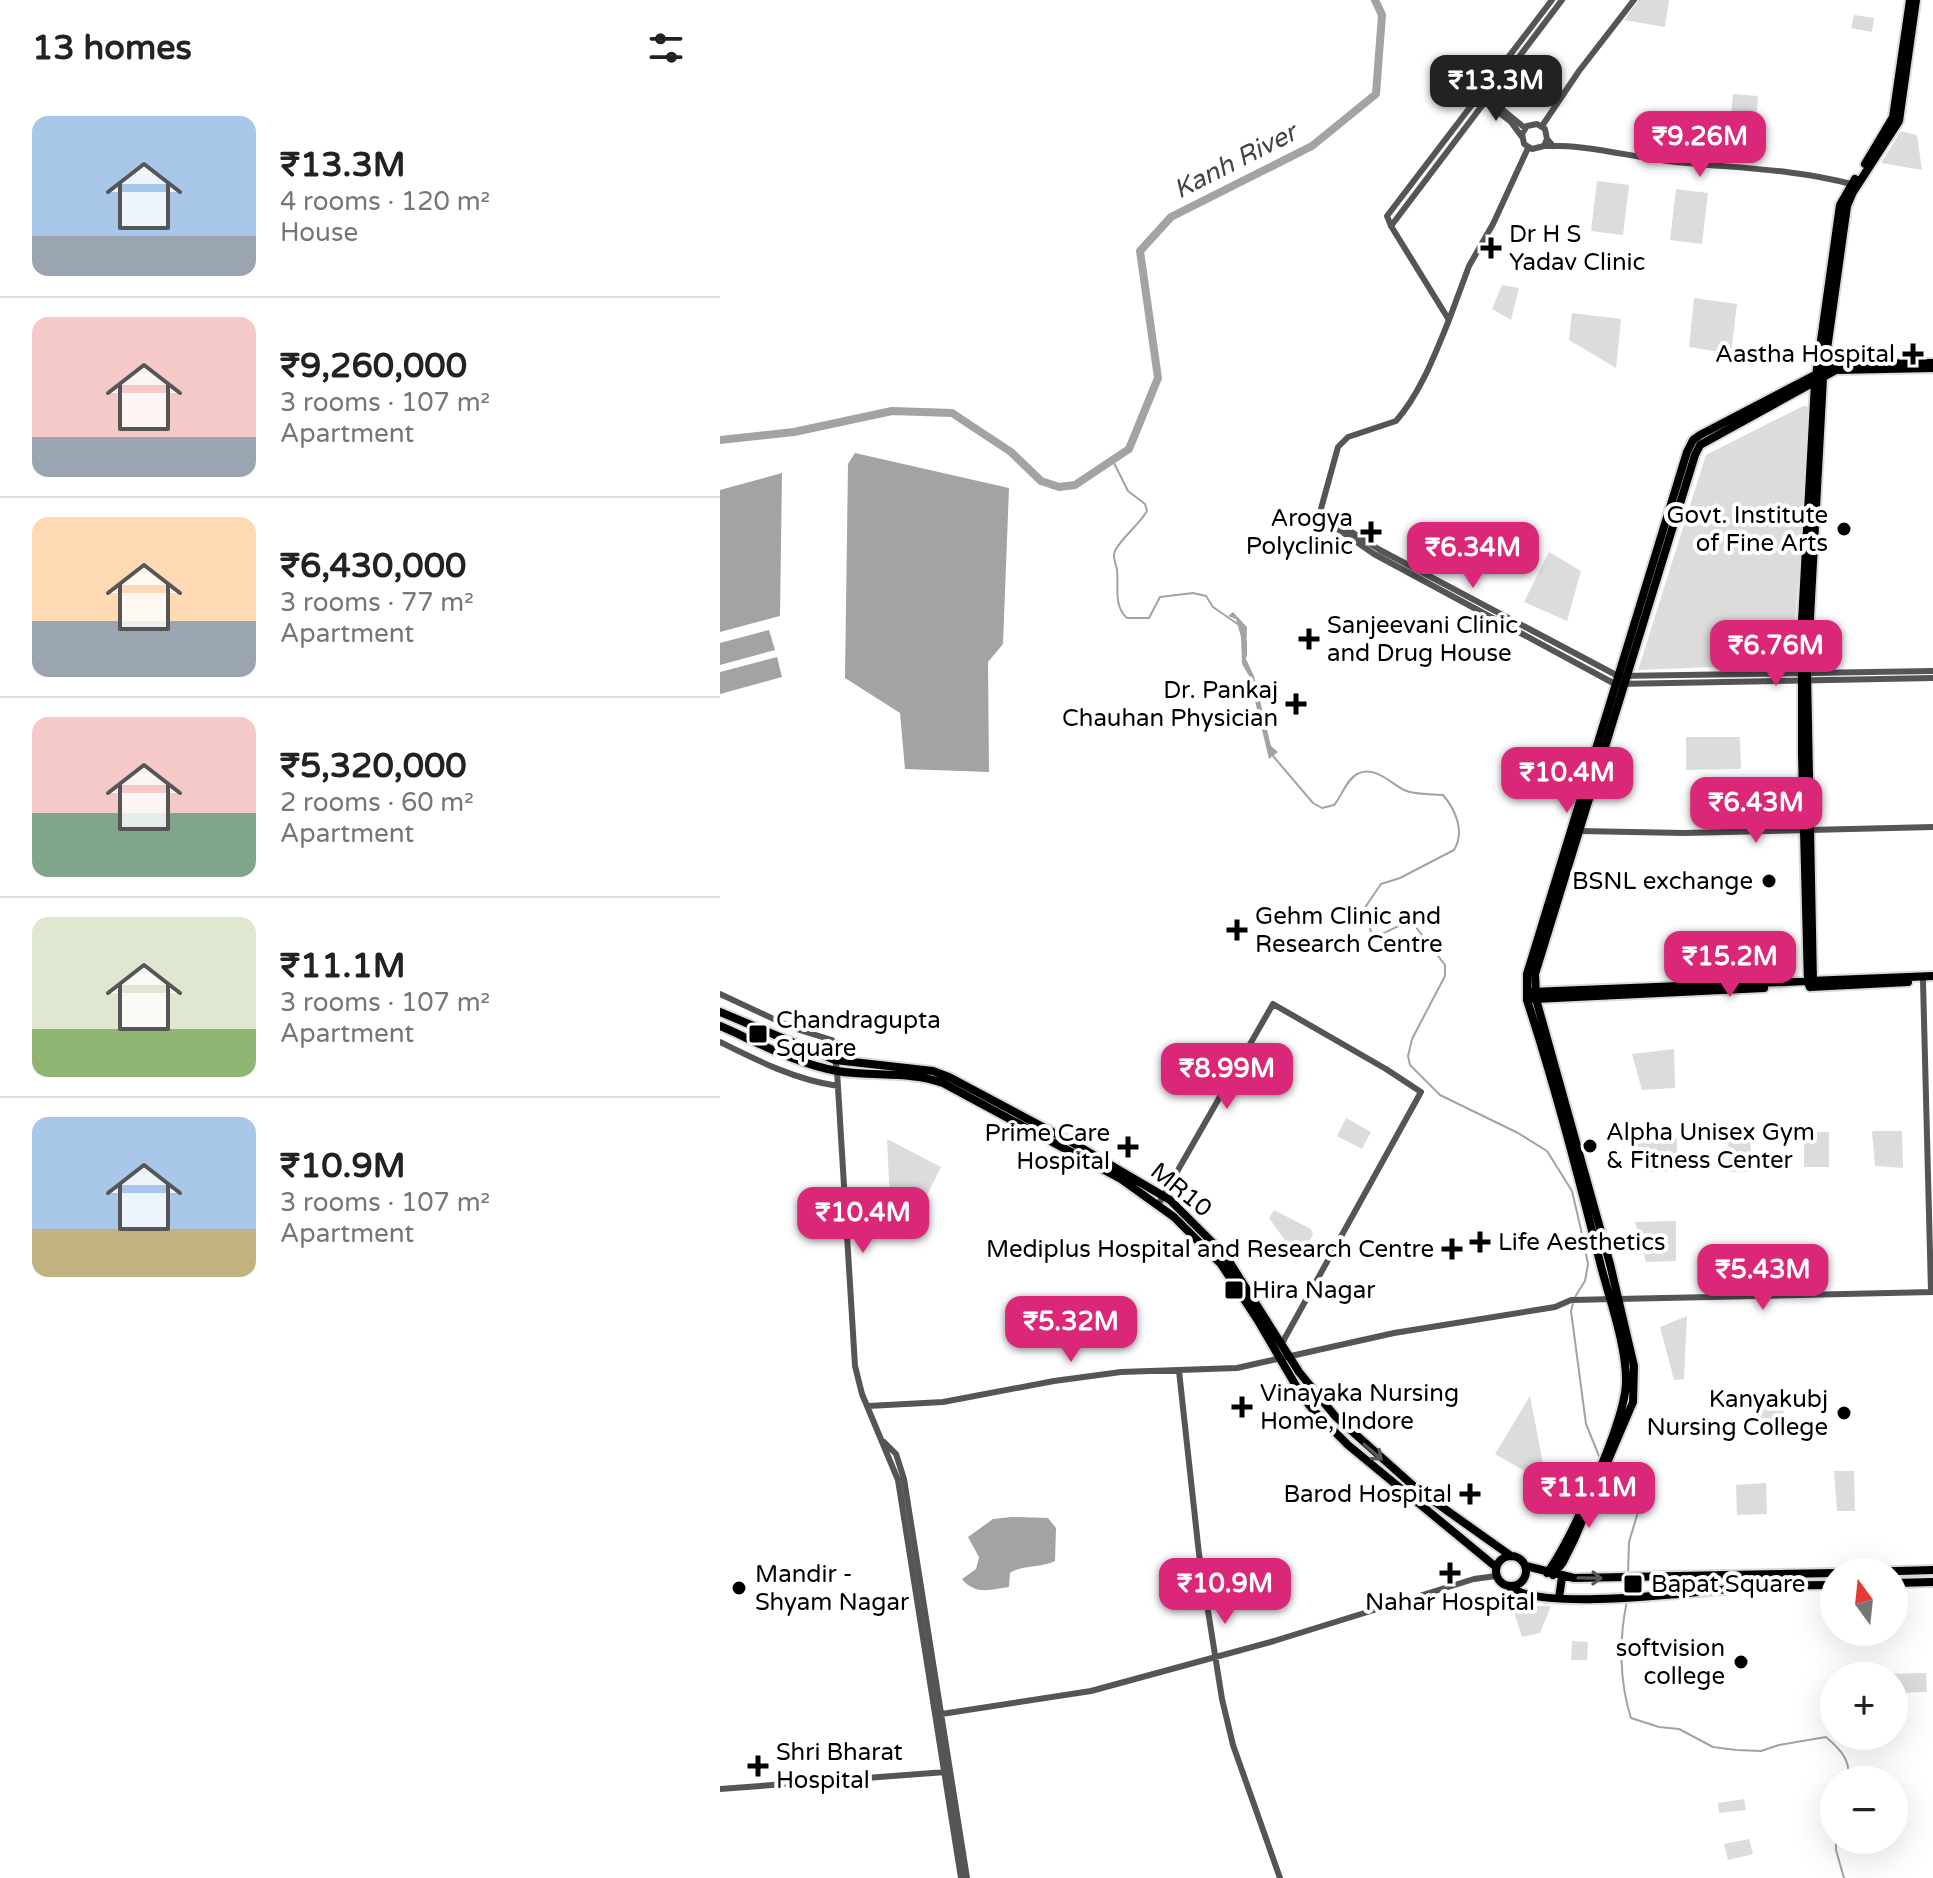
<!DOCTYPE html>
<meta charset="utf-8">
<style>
body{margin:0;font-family:"Varela Round",sans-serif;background:#f2f2f2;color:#222;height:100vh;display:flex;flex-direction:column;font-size:30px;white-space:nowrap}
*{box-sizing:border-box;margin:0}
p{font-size:26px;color:#767676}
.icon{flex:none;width:44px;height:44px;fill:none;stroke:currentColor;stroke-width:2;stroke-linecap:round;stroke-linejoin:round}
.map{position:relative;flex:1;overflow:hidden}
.side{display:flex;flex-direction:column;background:#fff;width:720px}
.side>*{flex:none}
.needle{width:52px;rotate:345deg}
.tools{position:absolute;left:1100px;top:1558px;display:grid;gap:16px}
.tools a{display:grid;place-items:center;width:88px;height:88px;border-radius:50%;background:#fff;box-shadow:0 8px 32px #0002;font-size:40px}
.price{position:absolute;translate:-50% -68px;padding:0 18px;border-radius:16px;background:#db2777;color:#fff;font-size:26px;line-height:52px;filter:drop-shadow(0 2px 4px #0008)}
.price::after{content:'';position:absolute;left:50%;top:48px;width:24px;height:18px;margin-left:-12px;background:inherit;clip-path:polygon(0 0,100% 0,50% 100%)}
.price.selected{background:#222;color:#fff}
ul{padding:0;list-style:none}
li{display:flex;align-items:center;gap:24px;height:200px;padding:0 32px}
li+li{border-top:2px solid #e0e0e0}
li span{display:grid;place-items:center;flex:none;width:224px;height:160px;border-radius:16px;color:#555}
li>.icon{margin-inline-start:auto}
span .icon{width:96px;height:96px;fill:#fffc;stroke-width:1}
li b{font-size:34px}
h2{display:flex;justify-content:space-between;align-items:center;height:96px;padding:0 32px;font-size:34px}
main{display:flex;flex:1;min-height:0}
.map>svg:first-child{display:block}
.green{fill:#dcdcdc}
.water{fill:#a3a3a3}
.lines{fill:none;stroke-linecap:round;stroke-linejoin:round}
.stream{stroke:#a3a3a3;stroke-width:2}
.river{stroke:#a3a3a3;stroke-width:8}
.major-casing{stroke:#dbdbdb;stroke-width:12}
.minor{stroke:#555;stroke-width:6}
.major{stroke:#000;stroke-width:8}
.oneway{stroke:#595959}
.poi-dot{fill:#000;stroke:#fff;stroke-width:3}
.labels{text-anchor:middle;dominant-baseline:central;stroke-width:8;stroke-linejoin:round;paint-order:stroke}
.poi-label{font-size:24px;fill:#000;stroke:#fff;text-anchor:start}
.street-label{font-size:24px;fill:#000;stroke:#fff}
.water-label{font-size:26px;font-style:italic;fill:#444;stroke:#fff}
</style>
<main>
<section class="side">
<h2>13 homes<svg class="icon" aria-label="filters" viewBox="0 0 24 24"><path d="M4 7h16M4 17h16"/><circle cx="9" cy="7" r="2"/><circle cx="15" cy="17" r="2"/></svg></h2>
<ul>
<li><span style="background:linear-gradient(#a9c7e8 75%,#9aa5b1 0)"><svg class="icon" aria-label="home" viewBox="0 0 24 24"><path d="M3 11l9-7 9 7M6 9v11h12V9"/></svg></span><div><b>₹13.3M</b><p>4 rooms · 120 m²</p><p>House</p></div></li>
<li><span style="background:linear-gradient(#f6c9c9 75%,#9aa5b1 0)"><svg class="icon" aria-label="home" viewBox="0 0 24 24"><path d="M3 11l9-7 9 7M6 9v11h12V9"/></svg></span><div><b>₹9,260,000</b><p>3 rooms · 107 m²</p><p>Apartment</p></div></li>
<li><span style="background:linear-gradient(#ffd9b3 65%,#9aa5b1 0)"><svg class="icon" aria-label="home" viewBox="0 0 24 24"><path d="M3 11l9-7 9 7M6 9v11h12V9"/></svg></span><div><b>₹6,430,000</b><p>3 rooms · 77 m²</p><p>Apartment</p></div></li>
<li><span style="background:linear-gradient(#f6c9c9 60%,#7fa58c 0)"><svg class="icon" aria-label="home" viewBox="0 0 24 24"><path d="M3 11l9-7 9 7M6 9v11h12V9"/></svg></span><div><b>₹5,320,000</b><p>2 rooms · 60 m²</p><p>Apartment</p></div></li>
<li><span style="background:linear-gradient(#dfe7d0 70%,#8fb573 0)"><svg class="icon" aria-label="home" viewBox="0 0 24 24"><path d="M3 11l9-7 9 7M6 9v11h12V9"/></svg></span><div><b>₹11.1M</b><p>3 rooms · 107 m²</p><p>Apartment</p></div></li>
<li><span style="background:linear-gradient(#a9c7e8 70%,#c2b280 0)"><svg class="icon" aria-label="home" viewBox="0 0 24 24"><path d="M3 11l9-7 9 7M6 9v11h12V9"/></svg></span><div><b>₹10.9M</b><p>3 rooms · 107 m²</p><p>Apartment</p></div></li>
</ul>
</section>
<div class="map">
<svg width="1213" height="1878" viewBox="0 0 1213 1878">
<rect width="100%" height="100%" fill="#fff"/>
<path class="green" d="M919 0H949L945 27 904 20Z
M1134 15 1154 18 1152 32 1131 28Z
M1013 94 1038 96 1035 136 1009 134Z
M1181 131 1197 135 1202 170 1161 163Z
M877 181 909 185 903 235 871 231Z
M956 189 988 193 982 244 950 240Z
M782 285 799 288 791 320 772 309Z
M974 298 1017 304 1011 354 969 347Z
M852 313 901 319 896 368 849 340Z
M1083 406 1091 407 1072 664 918 670 986 455Z
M829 552 861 571 847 621 804 602Z
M966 737H1020L1021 769 966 770Z
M954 1049 955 1088 922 1090 912 1054Z
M626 1118 651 1132 642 1149 617 1136Z
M1152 1131H1182L1183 1168 1155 1166Z
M1084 1132H1109V1167H1084Z
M1030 1135 1032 1172H1009L1008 1136Z
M957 1138V1171L925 1172 915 1139Z
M167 1139 221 1167 194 1221H171Z
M554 1210 591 1229 593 1235 582 1252 573 1251 549 1218Z
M956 1221V1261L926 1262 915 1222Z
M967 1316 964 1379 954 1380 940 1327Z
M810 1396 827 1484 775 1454Z
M1064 1404V1430H1037L1038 1406Z
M1114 1471H1134L1135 1511H1117Z
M1046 1483 1047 1514 1017 1515 1016 1485Z
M792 1606H831L820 1633 802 1637Z
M852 1641 868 1642 867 1660H851Z
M1206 1673 1207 1692 1174 1693V1676H1165V1674Z
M1024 1799 1026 1810 999 1813 998 1803Z
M1029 1839 1033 1854 1008 1860 1004 1844Z"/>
<path class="water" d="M135 453 289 488 283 644 268 662 269 772 185 769 180 713 125 678 128 464Z
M62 473 60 616 0 632V490Z
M513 612 527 627 526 659 534 676 551 746 558 752 549 759 529 676 522 664 521 637 516 619 508 616Z
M49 630 55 650 0 665V643Z
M57 657 62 677 0 694V672Z
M292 1517 328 1518 336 1528 335 1561C321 1568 302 1565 290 1573L289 1587C270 1590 255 1595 242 1579L256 1569 259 1557 248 1537 273 1519Z"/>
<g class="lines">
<path class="stream" d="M393 461 408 491 425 504 427 511C419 525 401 538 395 551 392 558 396 563 397 570 399 587 393 605 407 618H429L440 597 473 593 486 596 493 607 519 625
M526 656V642
M535 683 539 689 540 699
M553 756 593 803 602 808 614 805C622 796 626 780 637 774 655 765 670 783 684 790 695 795 712 794 723 795 736 810 745 832 734 850L680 878 661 884 646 906 651 933 655 936C668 933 678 924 692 922L725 965V976L692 1039 688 1056 690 1065 720 1095 798 1133 827 1151 852 1191 862 1234 868 1264 865 1281 855 1297
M853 1303 851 1311 866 1424 881 1461
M887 1469 915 1503 918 1512 909 1542 908 1574
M908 1581V1594
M907 1601C899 1638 899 1681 911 1718L939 1727 959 1729 993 1747 1016 1750 1041 1751 1059 1745 1106 1737C1121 1750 1131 1760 1128 1780
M1116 1840V1850L1124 1878"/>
<path class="river" d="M0 440 74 432 172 411 232 413 291 452 321 481 339 487 355 485 409 449 438 378 420 251 451 217 592 146 656 94 662 15 655 0"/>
<g class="major-casing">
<path id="major" d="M1145 164 1173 117 1190 0
M1090 987 1093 982 1087 673 1103 378 1127 206 1133 192 1179 121 1196 0
M1090 987 1088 983 1082 754V621L1095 383 1120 205 1135 179
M1090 987 1188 982
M811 992 1213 976
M814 999 1044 988
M0 1012 115 1060 213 1071 229 1077 353 1143 450 1200 505 1255 579 1372 615 1416 698 1490 791 1556
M0 1026C37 1042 77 1064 117 1071 152 1077 190 1071 223 1083L401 1179 454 1217 501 1264 537 1319 582 1396 594 1411 628 1445 776 1567
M776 1571a15 15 0 1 1 30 0a15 15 0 1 1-30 0Z
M806 1566 854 1578 1114 1573
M1143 1572 1213 1570
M827 1573C851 1542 905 1421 906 1383 907 1349 891 1303 882 1270 859 1179 836 1089 807 1000V974L967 452 973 440 980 435 1116 364 1213 363
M833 1575 843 1562 854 1540 913 1402 914 1366 890 1264 816 999 815 974 975 455 980 445 1116 370 1213 368
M1174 1583 1213 1582
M790 1587C823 1613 986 1590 1034 1587 1060 1585 1087 1585 1114 1585
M839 1598 842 1577"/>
</g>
<path class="minor" d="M832 0 667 216 671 226 729 320C715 354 700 394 676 421L628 437 618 447 599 516 654 554 895 684 1213 678
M767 97 805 128
M764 101 791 122 802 137
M822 126 859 71 914 0
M827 139 824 146 812 149 804 144 802 134 807 126 817 124 825 129 827 139 833 146
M824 146C864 144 907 156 947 161 1008 168 1072 168 1131 184
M671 226 842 0
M729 320 749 266 773 224 808 148
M600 512 660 550 898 676 1213 671
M859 831 964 833 1213 827
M1203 981 1211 1292
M0 994 73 1028 112 1040 117 1071 135 1366 142 1394 178 1480 241 1878
M0 1042C38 1061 76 1080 118 1086
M438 1205 553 1004 666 1069 701 1092 561 1345
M459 1371 479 1554 502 1699 513 1745 560 1878
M148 1406 223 1402 334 1381 401 1372 517 1368 674 1333 835 1307 851 1300 1213 1292
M164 1442 176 1454 184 1479 247 1878
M215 1715 371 1691 554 1641 754 1579 776 1576
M0 1789 226 1772"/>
<use href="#major" class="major"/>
</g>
<defs><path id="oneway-shaft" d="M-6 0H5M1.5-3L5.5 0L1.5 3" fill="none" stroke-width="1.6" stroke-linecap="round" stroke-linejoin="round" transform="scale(2)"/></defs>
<g class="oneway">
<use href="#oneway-shaft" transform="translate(653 1452) rotate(41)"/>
<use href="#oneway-shaft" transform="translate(870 1578) rotate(1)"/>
</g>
<g class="poi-dot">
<path d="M767 236h8v8h8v8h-8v8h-8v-8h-8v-8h8z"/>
<path d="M1189 342h8v8h8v8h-8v8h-8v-8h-8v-8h8z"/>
<circle cx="1124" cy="529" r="8"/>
<path d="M647 520h8v8h8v8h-8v8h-8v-8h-8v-8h8z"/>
<path d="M585 627h8v8h8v8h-8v8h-8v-8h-8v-8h8z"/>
<path d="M572 692h8v8h8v8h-8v8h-8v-8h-8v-8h8z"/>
<circle cx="1049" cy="881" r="8"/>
<path d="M513 918h8v8h8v8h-8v8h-8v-8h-8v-8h8z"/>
<rect x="28" y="1024" width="20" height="20" rx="4"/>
<circle cx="870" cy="1146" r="8"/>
<path d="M404 1135h8v8h8v8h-8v8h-8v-8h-8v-8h8z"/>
<path d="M756 1230h8v8h8v8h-8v8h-8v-8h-8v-8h8z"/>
<path d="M728 1237h8v8h8v8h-8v8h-8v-8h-8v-8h8z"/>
<rect x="504" y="1280" width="20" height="20" rx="4"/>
<path d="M518 1395h8v8h8v8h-8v8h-8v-8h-8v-8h8z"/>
<circle cx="1124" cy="1413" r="8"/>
<path d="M746 1482h8v8h8v8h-8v8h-8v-8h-8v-8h8z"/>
<path d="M726 1561h8v8h8v8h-8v8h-8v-8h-8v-8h8z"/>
<rect x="903" y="1574" width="20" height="20" rx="4"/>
<circle cx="19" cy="1588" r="8"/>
<circle cx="1021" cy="1662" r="8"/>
<path d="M34 1754h8v8h8v8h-8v8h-8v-8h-8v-8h8z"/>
</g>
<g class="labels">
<g class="poi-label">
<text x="789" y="234">Dr H S<tspan x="789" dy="28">Yadav Clinic</tspan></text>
<text x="1175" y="354" text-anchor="end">Aastha Hospital</text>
<text x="1108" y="515" text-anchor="end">Govt. Institute<tspan x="1108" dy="28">of Fine Arts</tspan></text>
<text x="633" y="518" text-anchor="end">Arogya<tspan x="633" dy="28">Polyclinic</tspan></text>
<text x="607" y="625">Sanjeevani Clinic<tspan x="607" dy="28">and Drug House</tspan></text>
<text x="558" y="690" text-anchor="end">Dr. Pankaj<tspan x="558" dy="28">Chauhan Physician</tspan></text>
<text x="1033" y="881" text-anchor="end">BSNL exchange</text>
<text x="535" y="916">Gehm Clinic and<tspan x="535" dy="28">Research Centre</tspan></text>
<text x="56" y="1020">Chandragupta<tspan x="56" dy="28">Square</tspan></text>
<text x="886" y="1132">Alpha Unisex Gym<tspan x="886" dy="28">&amp; Fitness Center</tspan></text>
<text x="390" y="1133" text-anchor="end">Prime Care<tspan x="390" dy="28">Hospital</tspan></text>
<text x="778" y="1242">Life Aesthetics</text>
<text x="714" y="1249" text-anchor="end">Mediplus Hospital and Research Centre</text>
<text x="532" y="1290">Hira Nagar</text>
<text x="540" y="1393">Vinayaka Nursing<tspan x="540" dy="28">Home, Indore</tspan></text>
<text x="1108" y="1399" text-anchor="end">Kanyakubj<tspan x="1108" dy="28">Nursing College</tspan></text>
<text x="732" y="1494" text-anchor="end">Barod Hospital</text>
<text x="35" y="1574">Mandir -<tspan x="35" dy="28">Shyam Nagar</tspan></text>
<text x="931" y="1584">Bapat Square</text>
<text x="730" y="1602" text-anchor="middle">Nahar Hospital</text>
<text x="1005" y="1648" text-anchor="end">softvision<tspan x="1005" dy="28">college</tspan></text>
<text x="56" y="1752">Shri Bharat<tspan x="56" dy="28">Hospital</tspan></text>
</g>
<g class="street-label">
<text transform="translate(461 1190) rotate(39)">MR10</text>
</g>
<g class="water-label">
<text transform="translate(515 161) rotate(-27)">Kanh River</text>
</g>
</g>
</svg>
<div class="tools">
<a><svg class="needle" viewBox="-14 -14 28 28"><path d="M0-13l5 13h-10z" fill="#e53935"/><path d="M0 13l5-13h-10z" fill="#767676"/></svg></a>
<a>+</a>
<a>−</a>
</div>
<b class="price selected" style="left:776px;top:123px">₹13.3M</b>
<b class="price" style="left:980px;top:179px">₹9.26M</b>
<b class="price" style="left:753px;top:590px">₹6.34M</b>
<b class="price" style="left:1056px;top:688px">₹6.76M</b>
<b class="price" style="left:847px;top:815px">₹10.4M</b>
<b class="price" style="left:1036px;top:845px">₹6.43M</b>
<b class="price" style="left:1010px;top:999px">₹15.2M</b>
<b class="price" style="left:507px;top:1111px">₹8.99M</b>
<b class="price" style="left:143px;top:1255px">₹10.4M</b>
<b class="price" style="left:1043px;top:1312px">₹5.43M</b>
<b class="price" style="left:351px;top:1364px">₹5.32M</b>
<b class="price" style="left:869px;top:1530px">₹11.1M</b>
<b class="price" style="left:505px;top:1626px">₹10.9M</b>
</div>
</main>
